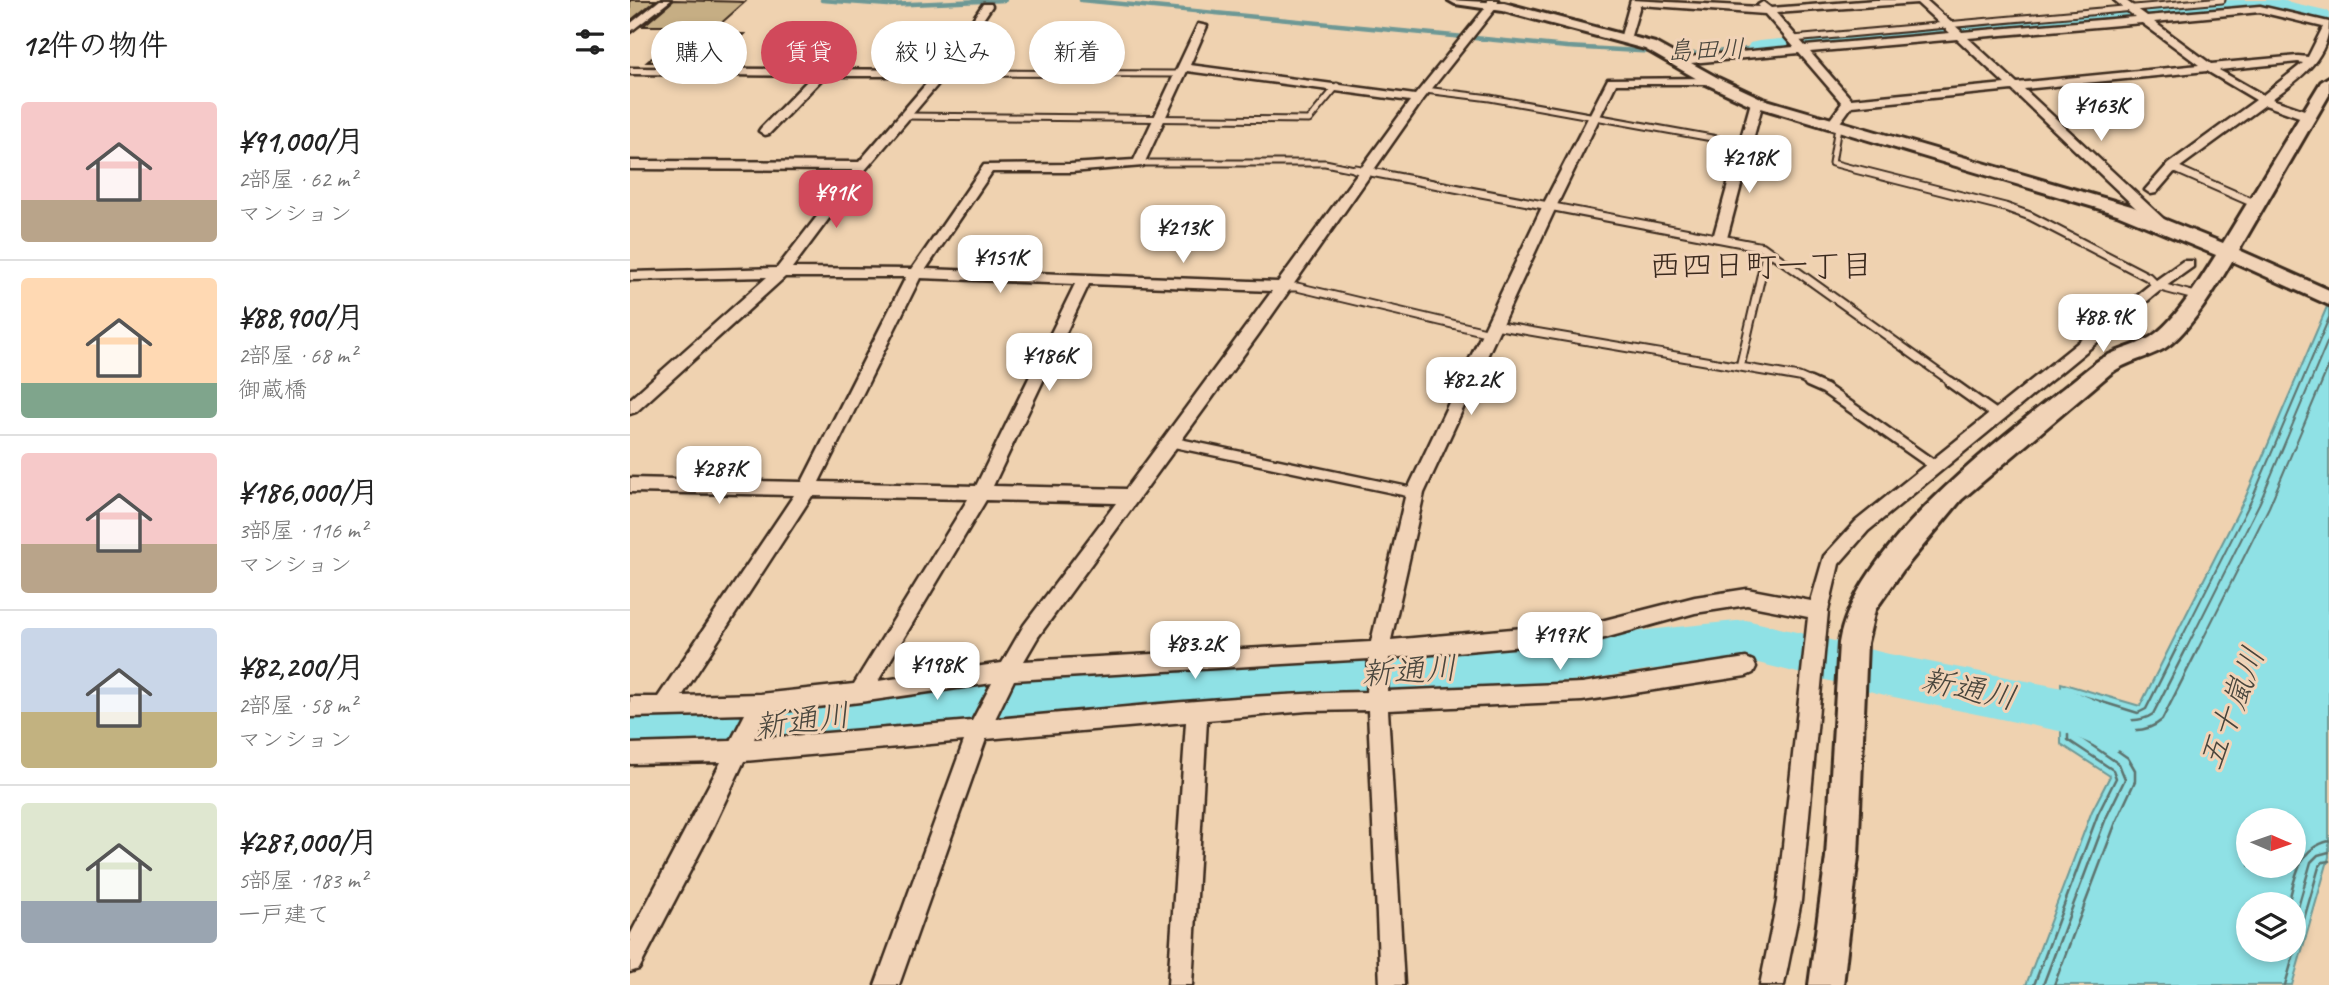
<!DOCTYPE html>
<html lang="ja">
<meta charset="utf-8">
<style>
body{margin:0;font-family:Caveat,"Klee One",sans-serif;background:#f6f6f6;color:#222;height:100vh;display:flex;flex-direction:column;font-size:26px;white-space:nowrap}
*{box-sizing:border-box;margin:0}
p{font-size:23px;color:#767676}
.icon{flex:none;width:38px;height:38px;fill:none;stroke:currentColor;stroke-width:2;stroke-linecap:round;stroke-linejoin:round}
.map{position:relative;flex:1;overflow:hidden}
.sheet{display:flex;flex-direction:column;background:#fff;width:630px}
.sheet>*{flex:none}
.hud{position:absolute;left:21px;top:21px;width:665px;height:63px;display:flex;gap:14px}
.needle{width:46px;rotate:92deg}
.tools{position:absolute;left:1606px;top:808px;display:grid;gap:14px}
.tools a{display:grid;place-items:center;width:70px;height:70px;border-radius:50%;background:#fff;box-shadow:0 4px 10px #0003;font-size:35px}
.price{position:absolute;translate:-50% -60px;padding:0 16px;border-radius:14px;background:#fff;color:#222;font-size:23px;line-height:46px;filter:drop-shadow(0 2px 4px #0008)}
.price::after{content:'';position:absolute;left:50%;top:42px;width:21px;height:16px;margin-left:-10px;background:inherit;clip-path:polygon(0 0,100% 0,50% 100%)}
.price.selected{background:#d1495b;color:#fff}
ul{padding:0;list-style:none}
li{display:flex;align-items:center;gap:21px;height:175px;padding:0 21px}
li+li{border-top:2px solid #e0e0e0}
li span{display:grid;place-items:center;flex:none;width:196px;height:140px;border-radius:7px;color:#555}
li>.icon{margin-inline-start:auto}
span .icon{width:84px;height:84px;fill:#fffc;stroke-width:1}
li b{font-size:30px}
h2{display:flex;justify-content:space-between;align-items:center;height:84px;padding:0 21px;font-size:30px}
.pill{padding:0 24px;border-radius:32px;background:#fff;box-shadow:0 4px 10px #0003;font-size:24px;line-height:63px}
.pill.selected{background:#d1495b;color:#fff}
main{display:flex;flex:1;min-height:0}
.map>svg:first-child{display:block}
.water{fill:#8fe1e5;stroke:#6d9895;stroke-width:2;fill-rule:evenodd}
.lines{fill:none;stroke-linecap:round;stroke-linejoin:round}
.shore-far1{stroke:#5d736e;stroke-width:2}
.shore{stroke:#5d736e;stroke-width:2.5}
.stream{stroke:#6d9895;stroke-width:4.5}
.river{fill:#8fe1e5;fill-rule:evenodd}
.building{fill:#c6ae84;stroke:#3b2a1e;stroke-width:2}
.lane-far2-casing{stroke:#3b2a1e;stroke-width:9}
.lane-far1-casing{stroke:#3b2a1e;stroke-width:11}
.lane-casing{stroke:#3b2a1e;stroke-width:14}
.street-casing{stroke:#3b2a1e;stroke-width:5}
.secondary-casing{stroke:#3b2a1e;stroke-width:6}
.lane-far2{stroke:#f1d3b7;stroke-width:5}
.lane-far1{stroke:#f1d3b7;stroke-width:7}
.lane{stroke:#f1d3b7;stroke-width:9}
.street{fill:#f1d3b7;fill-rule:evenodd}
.secondary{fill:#f1d3b7;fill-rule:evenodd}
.labels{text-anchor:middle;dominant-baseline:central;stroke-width:6;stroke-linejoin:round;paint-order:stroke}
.far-water-label{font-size:26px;font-style:italic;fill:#48453c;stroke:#f1d3b7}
.neighbourhood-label{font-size:32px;fill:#3b2a1e;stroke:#f1d3b7}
.water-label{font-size:32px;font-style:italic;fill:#48453c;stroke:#f1d3b7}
</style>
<main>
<section class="sheet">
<h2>12件の物件<svg class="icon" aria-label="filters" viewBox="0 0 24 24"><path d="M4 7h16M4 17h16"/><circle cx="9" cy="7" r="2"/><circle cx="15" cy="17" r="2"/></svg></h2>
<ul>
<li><span style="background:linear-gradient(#f6c9c9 70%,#b9a48a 0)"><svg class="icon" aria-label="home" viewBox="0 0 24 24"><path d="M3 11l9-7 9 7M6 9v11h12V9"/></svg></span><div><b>¥91,000/月</b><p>2部屋 · 62 m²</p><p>マンション</p></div></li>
<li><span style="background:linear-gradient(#ffd9b3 75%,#7fa58c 0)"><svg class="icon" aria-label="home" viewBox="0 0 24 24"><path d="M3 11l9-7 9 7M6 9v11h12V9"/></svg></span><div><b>¥88,900/月</b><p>2部屋 · 68 m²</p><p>御蔵橋</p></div></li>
<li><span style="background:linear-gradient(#f6c9c9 65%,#b9a48a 0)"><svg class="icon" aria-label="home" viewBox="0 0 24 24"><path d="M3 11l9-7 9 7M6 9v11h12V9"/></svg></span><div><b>¥186,000/月</b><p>3部屋 · 116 m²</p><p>マンション</p></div></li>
<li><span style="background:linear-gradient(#c9d6e8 60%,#c2b280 0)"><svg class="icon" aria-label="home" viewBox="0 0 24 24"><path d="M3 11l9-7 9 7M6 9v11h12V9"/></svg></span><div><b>¥82,200/月</b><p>2部屋 · 58 m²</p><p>マンション</p></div></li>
<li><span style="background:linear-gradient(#dfe7d0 70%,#9aa5b1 0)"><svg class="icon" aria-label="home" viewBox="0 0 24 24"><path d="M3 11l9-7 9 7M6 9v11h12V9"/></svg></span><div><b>¥287,000/月</b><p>5部屋 · 183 m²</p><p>一戸建て</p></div></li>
</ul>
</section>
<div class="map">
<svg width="1699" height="985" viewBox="0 0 1699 985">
<rect width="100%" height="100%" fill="#efd2b0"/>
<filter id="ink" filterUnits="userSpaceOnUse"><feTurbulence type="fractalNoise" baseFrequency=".0143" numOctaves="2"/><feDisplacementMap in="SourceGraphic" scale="14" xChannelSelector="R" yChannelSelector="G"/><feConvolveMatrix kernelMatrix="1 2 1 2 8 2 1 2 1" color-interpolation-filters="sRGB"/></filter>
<g filter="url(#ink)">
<path class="water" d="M1699 302V857L1662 985H1396L1462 811 1480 776 1431 744V683L1510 706 1616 496ZM1619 821H1664V866H1619ZM1619 905H1664V950H1619Z"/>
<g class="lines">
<path class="shore-far1" d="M1545 651 1622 499 1699 318
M1555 651 1630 502 1699 338
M1567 651 1639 507 1699 365"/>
<path class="shore" d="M1658 905C1665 878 1668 848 1699 841
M1664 921 1681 862 1688 855 1699 852
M1404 985 1468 814 1486 778 1483 770 1438 740V695L1443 693 1508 713 1516 709 1546 649
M1413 985 1476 818 1495 779 1489 764 1447 735V707L1451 705C1473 713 1501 729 1523 714L1556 649
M1424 985 1486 822 1505 781V770L1498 758 1458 730 1457 721 1461 719C1486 727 1510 739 1532 720L1568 649
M1655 985 1689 867 1693 862 1699 861"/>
<path class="stream" d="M192 0 258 5 375 0
M451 0 937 47 1062 54 1129 48"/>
<path class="river" d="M1574 0H1651L1699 11V25L1629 9 1129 55 1120 53 1117 48 1120 43 1129 41Z
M1116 620 1259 654 1438 689 1499 714 1506 730 1499 746 1482 753 1434 732 1259 696 1116 660 1017 670 955 680 324 722 89 755 0 758V712L89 709 324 678 955 640 1017 630Z"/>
</g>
<path class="building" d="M0 0H26L0 21Z
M44 0 115 2 79 34H114L84 62H17L59 26H13Z"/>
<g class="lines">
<g class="lane-far2-casing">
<path id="lane-far2" d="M1163 39 1592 0
M312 73 549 74
M795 90 860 98 1115 144
M275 116 679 120 707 86
M1208 127 1202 163 1232 171
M509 163H695L734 171
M1542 167 1550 171"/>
</g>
<g class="lane-far1-casing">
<path id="lane-far1" d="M725 169 1133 247 1323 383
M1225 169 1375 207 1400 216 1518 277 1527 286 1569 297
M1546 169 1626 204
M652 287H667L860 333
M864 325 1169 377 1183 383
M1110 367 1135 259 1141 253"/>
</g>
<g class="lane-casing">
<path id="lane" d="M1179 382 1195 389 1306 467
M1320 382 1368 416
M542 442 785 493"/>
</g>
<g class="street-casing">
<path id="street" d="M30 0H41L0 32V24Z
M858 0H868L866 8 792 101 628 335 408 637 394 661 741 642 776 493 912 207 978 79 1082 78 1088 81 1082 84H986L926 207 794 493 761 640 971 621 1065 597 1117 589 1181 601 1194 556 1226 521 1522 283 1553 261H1563V267L1532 289 1238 531 1209 564 1198 611 1171 901 1154 985H1130L1147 901 1178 617 1117 605 1065 613 971 639 759 658 757 691 952 683 1116 658 1123 661 1126 667 1123 673 1116 676 952 701 758 710 774 985H750L738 710 677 711 577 720 562 985H538L556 722 356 739 269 985H245L334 741 114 761 82 829 9 969 0 972V935L91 762 0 764V744L101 741 115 714 0 717V697H28L164 495 0 492V478L172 482 276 277H155L6 412 0 414V399L137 277 0 280V272L147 268 223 170 0 169V161L229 162 303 76H195L139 134 135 135 129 131 131 128 182 76 0 74V68L309 70 353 4H361L362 6 316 75 236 169 162 268 282 269 354 165 441 164 504 160 568 24 577 26 560 65 785 95 857 6ZM557 71 780 101 648 282 296 269 362 172H441L513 166ZM290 278 445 284 346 486 189 482ZM459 284 642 291 496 489 363 486ZM182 496 338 499 224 684 130 694 52 696ZM356 500 486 503 394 625 372 663 248 681ZM739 659 737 692C612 694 489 708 365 719L384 680ZM362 683 342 721 124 739 136 713 230 702Z
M1001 0 1130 7 1128 5 1133 2 1141 8 1246 0H1296L1332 32 1505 17 1484 0H1495L1517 16 1630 6 1699 22C1699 59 1669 79 1642 99L1683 113V119H1675L1635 105 1546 170 1526 193 1521 194 1515 190 1538 164 1626 100 1577 71 1394 89 1538 223 1540 226 1533 230 1528 229 1382 90 1222 106 1206 128 1202 129 1196 125 1212 103 1169 53 1061 63 1051 67 1045 64 1058 57 1164 47 1135 14 1010 5 1000 39 995 42 990 39ZM1287 3 1320 33 1175 46 1146 13ZM1630 12 1693 27 1678 57 1668 56 1581 64 1524 22ZM1512 23 1569 65 1387 83 1338 38ZM1327 39 1375 84 1221 99 1180 52ZM1668 62 1673 63 1633 95 1589 70Z
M1127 99 1133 102 1097 238 1095 241H1085L1083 238 1121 102Z"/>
</g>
<g class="secondary-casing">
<path id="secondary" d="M818 0 874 3 1025 43 1088 78 1133 99 1501 206 1593 243 1691 82 1699 77V95L1609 250 1699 290V305L1602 261C1588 285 1559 333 1535 348 1518 358 1497 361 1481 373L1331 500 1273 570 1245 610 1237 643 1228 857 1213 985H1179L1196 857 1209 643C1226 541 1387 426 1465 363 1482 350 1503 348 1521 337 1545 322 1571 279 1586 255L1487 214 1121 105 1076 84 1015 49 873 11 825 4Z"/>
</g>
<use href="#lane-far2" class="lane-far2"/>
<use href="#lane-far1" class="lane-far1"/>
<use href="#lane" class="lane"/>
<use href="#street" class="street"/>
<use href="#secondary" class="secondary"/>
</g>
</g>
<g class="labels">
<g class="far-water-label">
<text transform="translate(1076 50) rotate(-2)">島田川</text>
</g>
<g class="neighbourhood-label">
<text x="1131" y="265">西四日町一丁目</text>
</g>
<g class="water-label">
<text transform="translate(779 671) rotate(-4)">新通川</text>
<text transform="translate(1339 689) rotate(12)">新通川</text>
<text transform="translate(1602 708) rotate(-69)">五十嵐川</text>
<text transform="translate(172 721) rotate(-8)">新通川</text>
</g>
</g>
</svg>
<div class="tools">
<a><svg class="needle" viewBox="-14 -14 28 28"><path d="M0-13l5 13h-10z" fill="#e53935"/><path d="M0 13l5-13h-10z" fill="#767676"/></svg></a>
<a><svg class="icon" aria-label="layers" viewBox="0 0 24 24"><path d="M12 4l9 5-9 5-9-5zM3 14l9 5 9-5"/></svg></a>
</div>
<b class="price" style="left:1471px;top:143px">¥163K</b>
<b class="price" style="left:1119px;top:195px">¥218K</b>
<b class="price selected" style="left:206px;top:230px">¥91K</b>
<b class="price" style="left:553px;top:265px">¥213K</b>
<b class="price" style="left:370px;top:295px">¥151K</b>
<b class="price" style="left:1473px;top:354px">¥88.9K</b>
<b class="price" style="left:419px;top:393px">¥186K</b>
<b class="price" style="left:841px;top:417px">¥82.2K</b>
<b class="price" style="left:89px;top:506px">¥287K</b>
<b class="price" style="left:930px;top:672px">¥197K</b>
<b class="price" style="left:565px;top:681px">¥83.2K</b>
<b class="price" style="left:307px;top:702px">¥198K</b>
<div class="hud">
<a class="pill">購入</a>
<a class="pill selected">賃貸</a>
<a class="pill">絞り込み</a>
<a class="pill">新着</a>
</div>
</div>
</main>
